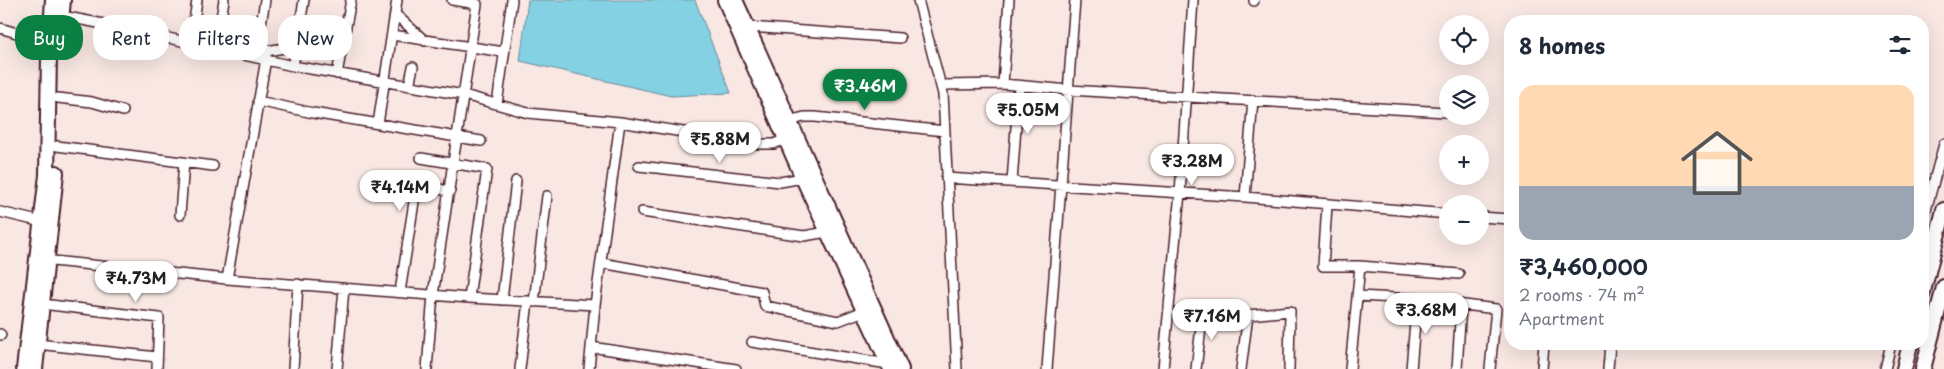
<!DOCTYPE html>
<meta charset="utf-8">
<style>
body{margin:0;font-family:"Playpen Sans",sans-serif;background:#f2f2f3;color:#1f2937;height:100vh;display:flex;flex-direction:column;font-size:19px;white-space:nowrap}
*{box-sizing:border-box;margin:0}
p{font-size:16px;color:#747a83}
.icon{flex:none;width:28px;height:28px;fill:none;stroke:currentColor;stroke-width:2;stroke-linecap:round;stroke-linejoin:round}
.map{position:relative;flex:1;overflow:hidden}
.drawer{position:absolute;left:1504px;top:15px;width:425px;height:335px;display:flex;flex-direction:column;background:#fff;border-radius:20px;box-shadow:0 5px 20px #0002}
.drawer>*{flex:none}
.guide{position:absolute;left:15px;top:15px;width:475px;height:45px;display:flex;gap:10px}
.buttons{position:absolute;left:1439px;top:15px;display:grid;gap:10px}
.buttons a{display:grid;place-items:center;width:50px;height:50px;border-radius:50%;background:#fff;box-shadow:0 5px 20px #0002;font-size:25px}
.price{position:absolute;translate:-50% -42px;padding:0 11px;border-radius:18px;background:#fff;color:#222;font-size:16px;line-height:32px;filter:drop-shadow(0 1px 2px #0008)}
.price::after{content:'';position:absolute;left:50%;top:30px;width:15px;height:11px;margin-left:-8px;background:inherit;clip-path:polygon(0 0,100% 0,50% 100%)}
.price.selected{background:#0b8043;color:#fff}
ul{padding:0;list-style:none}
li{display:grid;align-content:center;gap:10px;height:265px;padding:0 15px}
li span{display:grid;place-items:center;height:155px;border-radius:15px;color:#555}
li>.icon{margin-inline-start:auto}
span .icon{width:90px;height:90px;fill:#fffc;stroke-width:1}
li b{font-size:21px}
h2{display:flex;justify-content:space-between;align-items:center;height:60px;padding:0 15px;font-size:21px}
.pill{padding:0 18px;border-radius:20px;background:#fff;box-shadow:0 5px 20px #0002;font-size:18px;line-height:45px}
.pill.selected{background:#0b8043;color:#fff}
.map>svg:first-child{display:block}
.water{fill:#84d1e3;stroke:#6d8a99}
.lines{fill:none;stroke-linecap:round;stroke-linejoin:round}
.minor-casing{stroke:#4a1f2b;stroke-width:12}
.highway-casing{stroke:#4a1f2b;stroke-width:18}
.minor{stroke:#fff;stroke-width:9}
.highway{stroke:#fff;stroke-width:14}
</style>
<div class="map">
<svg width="1944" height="369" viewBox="0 0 1944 369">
<rect width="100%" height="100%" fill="#f8e7e2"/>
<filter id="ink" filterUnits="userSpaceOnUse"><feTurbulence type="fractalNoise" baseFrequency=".02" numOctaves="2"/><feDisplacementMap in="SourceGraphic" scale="10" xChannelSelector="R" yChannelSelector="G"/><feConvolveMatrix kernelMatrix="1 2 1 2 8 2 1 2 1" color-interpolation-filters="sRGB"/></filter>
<g filter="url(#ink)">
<path class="water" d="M528 0H695L731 93 671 96 520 61Z"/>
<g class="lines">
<g class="minor-casing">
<path id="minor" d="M265 0 258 42 266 51V59L227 279 469 298 595 305
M918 0 943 94 957 369
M1254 1V0
M395 14 425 41
M62 16 124 28 293 66 464 95 528 113 620 122 759 144H774L785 139
M220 24 224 0
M748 27 900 38
M0 28 50 43
M392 35 504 52
M191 43 197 0
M266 51 297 46
M293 66 304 0
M337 74 351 0
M1003 84 1009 0
M942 85 1003 84 1069 90 1446 112
M409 86 413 67
M58 98 92 102 123 111
M258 101 313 113 481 141
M497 104 512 0
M789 121 804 117H815L945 131
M378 124 397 0
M57 146 213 166
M421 158 487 169 469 298
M639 166 780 182 803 178
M946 178 1245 197 1448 214
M1012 182 1019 86
M1245 197 1253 100
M1327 205 1323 266H1360L1459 274
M0 212 42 222
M642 212 804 236 827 232
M180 215 184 162
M1480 217 1510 219
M1922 225 1944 144
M43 260 227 279
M602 263 762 292 765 306 838 321 864 311
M400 292 416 189 421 186 450 191
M1357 296 1417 299 1496 309 1490 369
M502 300 516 181
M534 302 547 196
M42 304 159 318 157 369
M0 334 1 335
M752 342 888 364
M37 344 157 357
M591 347 736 369
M293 369 298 284
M337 369 344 288
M427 369 433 295 477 4 452 0
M520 369 528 301
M589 369 595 305 620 122
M1047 369 1075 0
M1163 369 1180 193 1193 0
M1196 369 1203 311
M1241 369 1248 315 1290 311 1289 369
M1350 369 1360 266
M1411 369 1417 299
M1457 369 1461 305
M1542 369 1544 344
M1608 369 1610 344
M1885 369 1891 344"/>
</g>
<g class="highway-casing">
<path id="highway" d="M725 0 803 178 891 369
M735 0 901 369
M58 51 63 0
M1922 295 1944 210
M24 369 47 175 49 56 53 0
M35 369 56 173
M1904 369 1910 344
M1923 369 1944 287"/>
</g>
<use href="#minor" class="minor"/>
<use href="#highway" class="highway"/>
</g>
</g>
</svg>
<div class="buttons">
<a><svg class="icon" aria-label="locate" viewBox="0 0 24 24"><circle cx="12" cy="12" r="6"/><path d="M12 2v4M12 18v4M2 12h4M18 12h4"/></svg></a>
<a><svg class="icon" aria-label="layers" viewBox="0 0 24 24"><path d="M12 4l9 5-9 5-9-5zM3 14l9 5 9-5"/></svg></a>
<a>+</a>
<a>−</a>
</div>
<b class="price selected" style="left:865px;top:111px">₹3.46M</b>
<b class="price" style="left:1028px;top:135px">₹5.05M</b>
<b class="price" style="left:720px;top:164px">₹5.88M</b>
<b class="price" style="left:1192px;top:186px">₹3.28M</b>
<b class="price" style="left:400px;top:212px">₹4.14M</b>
<b class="price" style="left:136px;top:303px">₹4.73M</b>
<b class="price" style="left:1426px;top:335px">₹3.68M</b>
<b class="price" style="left:1212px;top:341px">₹7.16M</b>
<div class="guide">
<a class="pill selected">Buy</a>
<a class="pill">Rent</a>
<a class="pill">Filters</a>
<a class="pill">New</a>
</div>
<section class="drawer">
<h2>8 homes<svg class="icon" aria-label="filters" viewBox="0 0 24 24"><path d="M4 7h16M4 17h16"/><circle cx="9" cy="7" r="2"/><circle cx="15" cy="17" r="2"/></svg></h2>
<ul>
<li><span style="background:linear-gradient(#ffd9b3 65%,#9aa5b1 0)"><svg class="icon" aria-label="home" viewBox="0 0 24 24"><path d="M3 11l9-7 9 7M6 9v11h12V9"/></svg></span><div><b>₹3,460,000</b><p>2 rooms · 74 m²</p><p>Apartment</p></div></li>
</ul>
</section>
</div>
